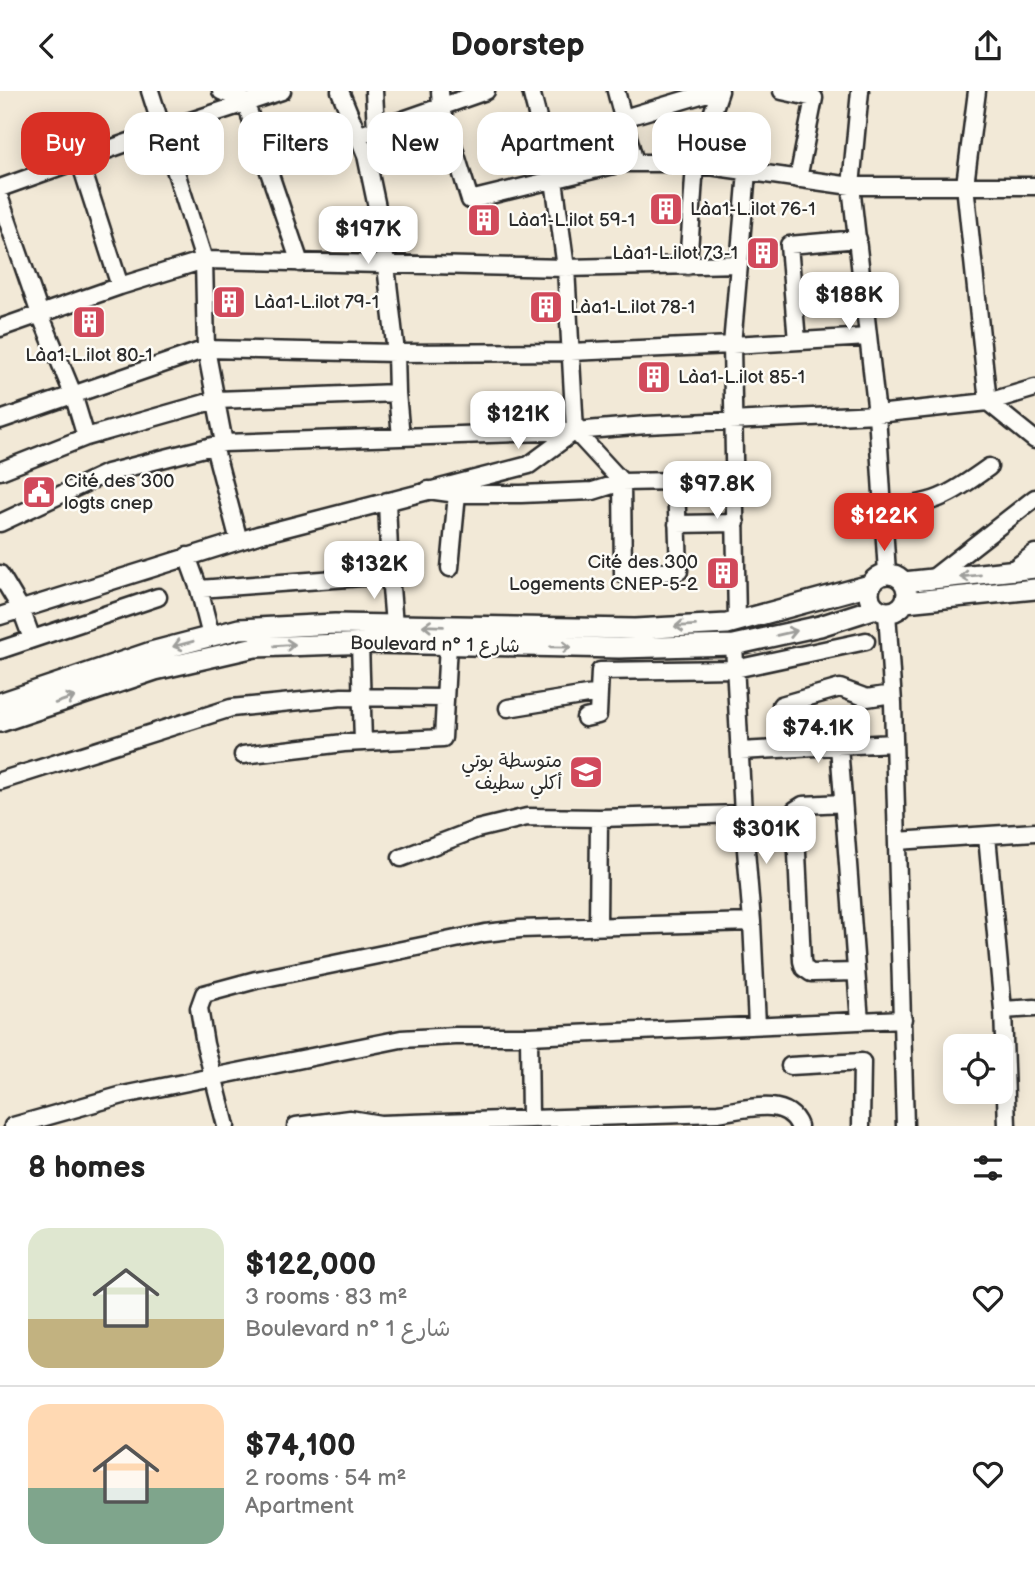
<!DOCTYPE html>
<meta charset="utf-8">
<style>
body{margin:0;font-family:"Balsamiq Sans","Playpen Sans Arabic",sans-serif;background:#f2f2f2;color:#222;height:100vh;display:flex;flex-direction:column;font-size:26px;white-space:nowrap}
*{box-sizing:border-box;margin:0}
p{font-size:23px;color:#767676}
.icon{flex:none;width:38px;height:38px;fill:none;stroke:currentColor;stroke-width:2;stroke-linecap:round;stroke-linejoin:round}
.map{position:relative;height:1035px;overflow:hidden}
.sheet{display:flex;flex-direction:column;background:#fff;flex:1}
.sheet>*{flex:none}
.top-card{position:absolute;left:21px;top:21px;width:994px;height:63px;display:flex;gap:14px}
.controls{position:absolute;left:943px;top:943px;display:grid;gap:14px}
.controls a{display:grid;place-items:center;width:70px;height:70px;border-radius:14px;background:#fff;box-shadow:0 4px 18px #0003;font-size:35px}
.price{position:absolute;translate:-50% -60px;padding:0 16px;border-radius:14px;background:#fff;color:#222;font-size:23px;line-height:46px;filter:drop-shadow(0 2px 4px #0008)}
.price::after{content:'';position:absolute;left:50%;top:42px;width:21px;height:16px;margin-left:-10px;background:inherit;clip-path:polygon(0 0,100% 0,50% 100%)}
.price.selected{background:#d93025;color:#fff}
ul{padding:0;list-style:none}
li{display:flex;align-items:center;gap:21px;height:175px;padding:0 28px}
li+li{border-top:2px solid #e0e0e0}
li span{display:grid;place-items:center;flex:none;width:196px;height:140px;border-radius:21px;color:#555}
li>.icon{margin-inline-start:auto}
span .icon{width:84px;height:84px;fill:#fffc;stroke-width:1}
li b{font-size:30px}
h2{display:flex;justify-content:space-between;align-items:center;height:84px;padding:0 28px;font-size:30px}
.chip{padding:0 24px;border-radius:21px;background:#fff;box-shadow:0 4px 18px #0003;font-size:24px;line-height:63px}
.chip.selected{background:#d93025;color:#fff}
header{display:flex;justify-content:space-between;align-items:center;height:91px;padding:0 28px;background:#fff;font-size:32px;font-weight:600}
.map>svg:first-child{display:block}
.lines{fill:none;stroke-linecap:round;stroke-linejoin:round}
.minor-casing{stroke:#2b2b2b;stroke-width:21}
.major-casing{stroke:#2b2b2b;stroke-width:24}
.minor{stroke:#fdfcf7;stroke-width:16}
.major{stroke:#fdfcf7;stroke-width:19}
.oneway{stroke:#9e9e9b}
.labels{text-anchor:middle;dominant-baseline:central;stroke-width:5;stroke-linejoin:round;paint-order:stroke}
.poi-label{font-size:19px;fill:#2b2b2b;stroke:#fdfcf7;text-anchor:start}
.street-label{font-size:19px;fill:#2b2b2b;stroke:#fdfcf7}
</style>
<header><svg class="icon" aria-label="back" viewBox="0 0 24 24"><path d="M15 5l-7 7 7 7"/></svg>Doorstep<svg class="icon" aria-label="share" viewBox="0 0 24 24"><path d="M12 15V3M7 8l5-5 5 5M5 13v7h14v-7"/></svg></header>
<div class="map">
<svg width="1035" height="1035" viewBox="0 0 1035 1035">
<rect width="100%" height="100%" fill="#f2e9d7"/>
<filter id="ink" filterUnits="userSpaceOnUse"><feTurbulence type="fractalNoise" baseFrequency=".0143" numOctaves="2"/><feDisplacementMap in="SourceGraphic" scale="14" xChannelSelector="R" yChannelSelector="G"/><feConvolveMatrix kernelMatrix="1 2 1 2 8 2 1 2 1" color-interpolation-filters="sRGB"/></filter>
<g filter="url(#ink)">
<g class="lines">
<g class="minor-casing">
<path id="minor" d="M150 0 204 169 206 258 224 352
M221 0 245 10 300 172
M340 0 366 64 382 140 396 262 397 302 401 346
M374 0 376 38
M440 0 441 16 470 109 622 72H688L851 95H1035
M616 0 635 72
M782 0 814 7 798 88
M860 0 851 95 877 323 887 482
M977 0 965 94 988 311 1035 349
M624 27 714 0
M360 44 486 0
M79 68 120 195
M0 97 163 39 282 0
M0 108 40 223 73 303 86 346
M688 175 695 73 720 0
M0 237 120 195 204 169 566 177 739 173
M797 250 789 154 858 148
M0 329 206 258 396 262 570 261 732 254 868 246
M214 355 239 450
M0 380 86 346 216 309 397 302
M428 399 457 403H521L593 400 622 391 676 390 679 480 623 483 622 391 575 340 566 177 554 89 531 0
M882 418C935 413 946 407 989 376
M0 432 107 382 224 352 575 340 646 334 877 323 988 311 1035 297
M677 433 736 432
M187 465 199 498 390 484 387 410
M450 477 457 403
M1011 480 1035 462
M0 483 21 518 32 548
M390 484 394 534
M929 490 1035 407
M199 498 211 545
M887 521 893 612 905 1035
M0 525 258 444 529 374 575 340
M737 530 732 254 747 81
M360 552 363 651
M0 559 158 506
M781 614 840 597 867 607 892 603
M508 617 599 602
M585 627 598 624 600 580 735 578 866 550
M839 655 860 930
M740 660 894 652
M243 664 344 652 443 647 448 553
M0 690 231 617 342 606 445 607
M843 712 803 714 795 719 802 870 804 877 811 882 856 881
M743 723 752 831
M987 745 1003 919 1007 1035
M897 750 1035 741
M401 767 477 738 527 726 599 727 743 723 734 554
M598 835 599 727
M1003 919 1035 917
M529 945 530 1027
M790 975 862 971 861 1035
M13 1035 123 1004 401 948 455 945H529L903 928
M226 1035 205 953 199 917 204 903 256 889 485 842 520 838 752 831 757 934
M296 1035 350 1028 380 1033 718 1022C742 1019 787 1004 799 1035"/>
</g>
<g class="major-casing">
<path id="major" d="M869 502a19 19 0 1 1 38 0a19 19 0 1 1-38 0Z
M904 491 1035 477
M905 511 1035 498
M0 612 151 561 239 538 335 533 635 538 727 533 870 494
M0 631 155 579 255 556 372 552 619 557 734 554 820 535 876 517"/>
</g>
<use href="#minor" class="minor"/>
<use href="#major" class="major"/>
</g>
<defs><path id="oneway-shaft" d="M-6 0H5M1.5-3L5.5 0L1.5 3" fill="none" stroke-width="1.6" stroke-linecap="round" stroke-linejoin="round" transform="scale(1.75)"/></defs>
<g class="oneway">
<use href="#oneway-shaft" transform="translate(970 485) rotate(174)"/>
<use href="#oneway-shaft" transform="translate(433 535) rotate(-178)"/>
<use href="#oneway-shaft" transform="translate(685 535) rotate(177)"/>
<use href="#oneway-shaft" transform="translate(787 542) rotate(-13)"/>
<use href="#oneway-shaft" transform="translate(183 553) rotate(165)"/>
<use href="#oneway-shaft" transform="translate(285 554) rotate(-4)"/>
<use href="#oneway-shaft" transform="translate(561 556) rotate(1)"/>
<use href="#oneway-shaft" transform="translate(65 609) rotate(-19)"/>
</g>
</g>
<defs>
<g id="building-square" transform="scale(1.75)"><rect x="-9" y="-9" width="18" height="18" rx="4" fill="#d1495b" stroke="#fdfcf7"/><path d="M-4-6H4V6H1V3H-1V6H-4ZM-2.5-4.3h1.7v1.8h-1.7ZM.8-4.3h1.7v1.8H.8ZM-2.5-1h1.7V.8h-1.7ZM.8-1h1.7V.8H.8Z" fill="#fff"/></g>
<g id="civic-square" transform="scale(1.75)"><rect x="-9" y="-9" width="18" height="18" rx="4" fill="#d1495b" stroke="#fdfcf7"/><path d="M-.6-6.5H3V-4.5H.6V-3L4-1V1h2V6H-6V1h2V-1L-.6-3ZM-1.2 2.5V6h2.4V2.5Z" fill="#fff"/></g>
<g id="school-square" transform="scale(1.75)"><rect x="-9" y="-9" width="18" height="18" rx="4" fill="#d1495b" stroke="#fdfcf7"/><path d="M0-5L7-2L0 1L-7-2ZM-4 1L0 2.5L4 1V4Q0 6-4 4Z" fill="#fff"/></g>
</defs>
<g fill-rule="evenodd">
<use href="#building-square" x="666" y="118"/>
<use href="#building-square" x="484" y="129"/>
<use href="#building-square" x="763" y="162"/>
<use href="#building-square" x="229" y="211"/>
<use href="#building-square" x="546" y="216"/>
<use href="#building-square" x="89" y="231"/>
<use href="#building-square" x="654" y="286"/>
<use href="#civic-square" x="39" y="401"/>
<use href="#building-square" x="723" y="482"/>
<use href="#school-square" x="586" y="681"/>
</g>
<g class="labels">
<g class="poi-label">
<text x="690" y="118">Làa1-L.ilot 76-1</text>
<text x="508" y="129">Làa1-L.ilot 59-1</text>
<text x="738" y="162" text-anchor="end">Làa1-L.ilot 73-1</text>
<text x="254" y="211">Làa1-L.ilot 79-1</text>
<text x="570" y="216">Làa1-L.ilot 78-1</text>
<text x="89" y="264" text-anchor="middle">Làa1-L.ilot 80-1</text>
<text x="678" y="286">Làa1-L.ilot 85-1</text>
<text x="64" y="390">Cité des 300<tspan x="64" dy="22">logts cnep</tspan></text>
<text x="698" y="471" text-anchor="end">Cité des 300<tspan x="698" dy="22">Logements CNEP-5-2</tspan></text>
<text x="562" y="670" text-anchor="end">متوسطة بوتي<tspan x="562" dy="22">أكلي سطيف</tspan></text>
</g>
<g class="street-label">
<text transform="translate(435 554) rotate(1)">Boulevard n° شارع 1</text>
</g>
</g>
</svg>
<div class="controls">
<a><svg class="icon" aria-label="locate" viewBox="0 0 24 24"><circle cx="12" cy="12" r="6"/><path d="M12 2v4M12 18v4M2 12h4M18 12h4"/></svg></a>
</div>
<b class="price" style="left:368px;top:175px">$197K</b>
<b class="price" style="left:849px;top:241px">$188K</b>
<b class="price" style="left:518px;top:360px">$121K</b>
<b class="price" style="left:717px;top:430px">$97.8K</b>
<b class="price selected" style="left:884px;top:462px">$122K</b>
<b class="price" style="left:374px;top:510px">$132K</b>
<b class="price" style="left:818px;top:674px">$74.1K</b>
<b class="price" style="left:766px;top:775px">$301K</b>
<div class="top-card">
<a class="chip selected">Buy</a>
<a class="chip">Rent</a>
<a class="chip">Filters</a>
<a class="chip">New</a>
<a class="chip">Apartment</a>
<a class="chip">House</a>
</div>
</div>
<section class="sheet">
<h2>8 homes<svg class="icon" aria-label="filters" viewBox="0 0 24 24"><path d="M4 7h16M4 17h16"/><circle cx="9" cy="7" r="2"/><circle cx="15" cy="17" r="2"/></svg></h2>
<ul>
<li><span style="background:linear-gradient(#dfe7d0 65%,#c2b280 0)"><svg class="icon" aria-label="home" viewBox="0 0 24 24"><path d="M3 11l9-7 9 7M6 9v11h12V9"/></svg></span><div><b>$122,000</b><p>3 rooms · 83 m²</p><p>Boulevard n° شارع 1</p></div><svg class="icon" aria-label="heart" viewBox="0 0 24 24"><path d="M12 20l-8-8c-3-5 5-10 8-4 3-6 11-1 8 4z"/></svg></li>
<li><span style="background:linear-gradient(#ffd9b3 60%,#7fa58c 0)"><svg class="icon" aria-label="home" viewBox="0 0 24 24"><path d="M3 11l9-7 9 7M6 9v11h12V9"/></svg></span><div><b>$74,100</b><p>2 rooms · 54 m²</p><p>Apartment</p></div><svg class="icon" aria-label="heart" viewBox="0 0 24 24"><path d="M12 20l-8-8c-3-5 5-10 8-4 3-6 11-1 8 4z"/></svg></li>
</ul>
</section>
